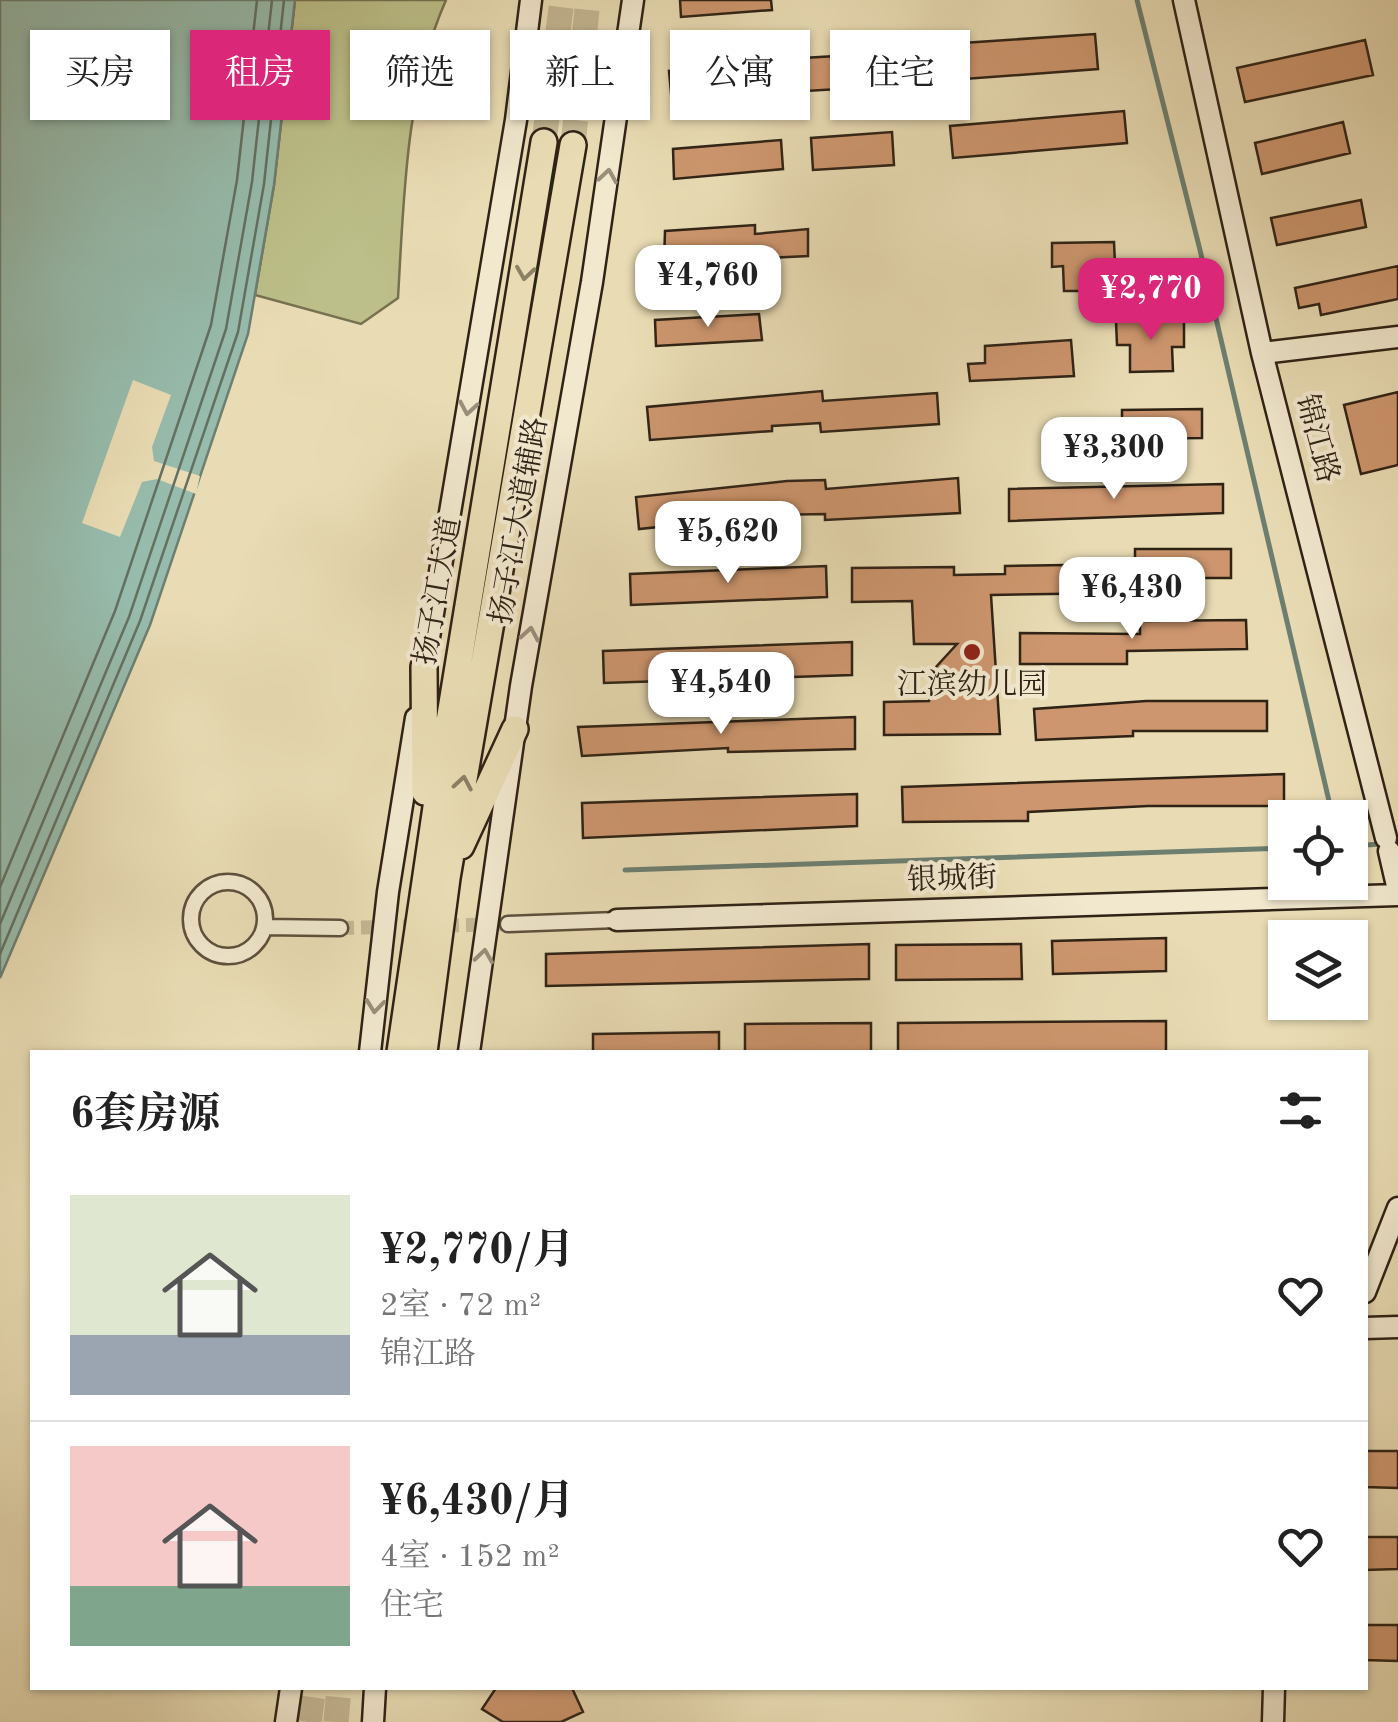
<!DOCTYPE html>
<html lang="zh">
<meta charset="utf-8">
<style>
body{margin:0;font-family:"Old Standard TT","Noto Serif SC",serif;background:#f6f6f6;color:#222;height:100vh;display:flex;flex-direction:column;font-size:38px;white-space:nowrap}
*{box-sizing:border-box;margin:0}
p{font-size:32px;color:#767676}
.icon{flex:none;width:55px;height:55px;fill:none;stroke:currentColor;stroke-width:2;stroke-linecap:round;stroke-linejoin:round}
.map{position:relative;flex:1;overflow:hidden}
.sheet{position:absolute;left:30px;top:1050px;width:1338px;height:640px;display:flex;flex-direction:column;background:#fff;border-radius:0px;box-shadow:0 2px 8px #0004}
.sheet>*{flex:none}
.banner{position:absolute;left:30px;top:30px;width:1340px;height:90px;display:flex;gap:20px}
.controls{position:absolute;left:1268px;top:800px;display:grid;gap:20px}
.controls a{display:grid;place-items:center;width:100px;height:100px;border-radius:0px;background:#fff;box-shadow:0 2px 8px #0004;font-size:50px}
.price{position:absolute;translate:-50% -85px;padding:0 22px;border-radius:20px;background:#fff;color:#222;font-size:32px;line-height:65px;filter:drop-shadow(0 2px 5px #0008)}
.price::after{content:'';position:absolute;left:50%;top:60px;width:30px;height:22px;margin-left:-15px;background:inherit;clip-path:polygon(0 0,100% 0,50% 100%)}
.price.current{background:#db2777;color:#fff}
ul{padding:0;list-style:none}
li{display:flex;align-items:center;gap:30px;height:250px;padding:0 40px}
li+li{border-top:2px solid #e0e0e0}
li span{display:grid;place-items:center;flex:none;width:280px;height:200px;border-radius:0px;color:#555}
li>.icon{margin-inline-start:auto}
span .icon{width:120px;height:120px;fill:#fffc;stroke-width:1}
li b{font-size:42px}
h2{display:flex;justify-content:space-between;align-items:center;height:120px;padding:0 40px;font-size:42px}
.pill{padding:0 35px;border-radius:0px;background:#fff;box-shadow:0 2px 8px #0004;font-size:35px;line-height:90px}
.pill.current{background:#db2777;color:#fff}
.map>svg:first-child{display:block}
.green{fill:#bcbf89;stroke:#767150;stroke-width:2.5}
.water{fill:#97bcad;stroke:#6d7f71;stroke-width:2.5}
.pier{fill:#e9dcb4}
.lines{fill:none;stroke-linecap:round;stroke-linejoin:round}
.shore{stroke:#637062;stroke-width:2.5}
.stream{stroke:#6d7f71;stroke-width:5}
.building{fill:#cd966e;stroke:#2f2316;stroke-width:2.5}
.street-tunnel{stroke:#c4b794;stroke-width:14;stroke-dasharray:14 7;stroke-linecap:butt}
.highway-tunnel{stroke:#c4b794;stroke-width:25;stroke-dasharray:25 12;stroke-linecap:butt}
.street-casing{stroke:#5e513e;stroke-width:19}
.secondary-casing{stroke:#2f2316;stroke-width:25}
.highway-casing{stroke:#2f2316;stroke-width:30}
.street{stroke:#f1e8ce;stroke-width:14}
.secondary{stroke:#f1e8ce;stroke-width:20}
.highway{stroke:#e9dcb4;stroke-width:25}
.oneway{stroke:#9a8f7b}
.oneway2{stroke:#8c8065}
.poi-dot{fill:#8f2418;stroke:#f1e8ce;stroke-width:4}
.labels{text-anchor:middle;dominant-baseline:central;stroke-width:8;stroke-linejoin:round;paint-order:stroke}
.street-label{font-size:30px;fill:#2f2316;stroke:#f1e8ce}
.poi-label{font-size:30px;fill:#2f2316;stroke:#f1e8ce}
</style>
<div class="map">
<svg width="1398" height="1722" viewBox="0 0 1398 1722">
<rect width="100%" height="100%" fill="#e9dcb4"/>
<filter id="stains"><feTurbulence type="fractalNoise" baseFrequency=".002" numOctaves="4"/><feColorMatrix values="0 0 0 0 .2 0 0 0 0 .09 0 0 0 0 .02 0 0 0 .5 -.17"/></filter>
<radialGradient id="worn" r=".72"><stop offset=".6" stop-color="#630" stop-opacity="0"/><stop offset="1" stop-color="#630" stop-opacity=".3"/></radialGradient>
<path class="green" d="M295 0H446C405 93 404 197 398 298L361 324 255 295 274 185Z"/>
<path class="water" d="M0 0H295L274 185 248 334 150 625 0 978Z"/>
<path class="pier" d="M133 380 171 395 152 447 154 461 200 476 196 494 157 479 142 482 120 537 82 523Z"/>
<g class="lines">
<path class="shore" d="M0 887 115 611 211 325 237 180 257 0
M0 924 129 617 226 329 252 182 272 0
M0 954 140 621 238 332 264 184 284 0"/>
<path class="stream" d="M1137 0 1200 250 1333 818
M1350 846 1382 844
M625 870 1285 848"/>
</g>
<path class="building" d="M680 0H771L772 10 681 17Z
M1095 34 1098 69 951 80 948 44Z
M1365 40 1373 75 1245 102 1237 68Z
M887 53 889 86 806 91 803 58Z
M769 62 772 95 672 104 669 71Z
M1124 111 1127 143 953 158 950 126Z
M1343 122 1350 153 1262 174 1255 143Z
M892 132 894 165 813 170 811 138Z
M781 140 783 169 674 179 673 149Z
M1361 200 1366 227 1277 245 1271 218Z
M755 225V234L808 229V256L664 263 665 231Z
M1114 242 1115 264H1103V291H1064L1063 266 1052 267V243Z
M1398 266V299L1321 315 1319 304 1299 308 1295 288Z
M759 314 762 340 656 346 655 320Z
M1184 320V347H1172L1173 371 1130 372V345H1117L1116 321Z
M1071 340 1074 376 970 381 968 364 985 363V346Z
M822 391 823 401 937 393 939 424 821 432 820 423 772 426V431L650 440 647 407Z
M1398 392V465L1361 474 1344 405Z
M1202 409V438L1122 439V410Z
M958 478 960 513 825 520V514L770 515 639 529 636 497 787 481 825 480 826 489Z
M1223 484V513L1009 521V489Z
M1135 549H1231V578H1116V593L991 595 1000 734 884 735V702L929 701 935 668 957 644H914L912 601 852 602V568L954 567V575L1005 574V566L1135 564Z
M826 566 827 597 631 605 630 574Z
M1246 620 1247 649 1127 651V664H1020V633L1140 634V621Z
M852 642V675L604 683 603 651Z
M1146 701H1267V731H1133V736L1036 740 1034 709Z
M855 717V749L728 752V748L582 756 578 727Z
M1284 774V806H1148L1028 812V821L903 822 902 787Z
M857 794V826L583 838 582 803Z
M1166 938V971L1053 974 1052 941Z
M869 944V979L546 986V954Z
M1021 944 1022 979 896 980V945Z
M1166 1021V1052H898V1023Z
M871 1023V1052H745V1024Z
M719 1032V1052H593V1034Z
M1365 1451H1398V1488L1365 1487Z
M1365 1537H1398V1569L1365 1570Z
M1365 1625H1398V1661L1365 1660Z
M496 1688H572L583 1712 561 1722H503L482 1709Z"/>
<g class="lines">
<path class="street-tunnel" d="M340 928 508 924"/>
<path class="highway-tunnel" d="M544 142 562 0
M573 145 588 0
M309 1722 314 1688
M336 1722 339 1688"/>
<g class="street-casing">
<path id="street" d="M191 919a37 37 0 1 1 74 0a37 37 0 1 1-74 0Z
M508 924 617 920
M264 927 340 928"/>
</g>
<g class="secondary-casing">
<path id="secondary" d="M1184 0 1262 353 1386 838
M1262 353 1398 337
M422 679 516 120 531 0
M1389 851 1398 890
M617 920 1398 895
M370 1052 388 892 416 718
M469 1052 521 686 592 282 633 0
M1365 1292 1398 1208
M1365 1328 1398 1327
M286 1722 291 1688
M373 1722 375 1688
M1273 1722 1274 1688"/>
</g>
<g class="highway-casing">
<path id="highway" d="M424 667 425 792
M461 846 515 729
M400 1052 445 746 544 142
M424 1052 447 878 573 145"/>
</g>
<use href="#street" class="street"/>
<use href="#secondary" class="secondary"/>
<use href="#highway" class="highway"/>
</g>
<defs><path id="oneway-chevron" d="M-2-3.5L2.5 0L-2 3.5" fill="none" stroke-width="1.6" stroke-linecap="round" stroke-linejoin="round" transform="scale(2.5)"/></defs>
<g class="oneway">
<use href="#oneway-chevron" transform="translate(608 176) rotate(-81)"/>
<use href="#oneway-chevron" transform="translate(468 408) rotate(100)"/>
<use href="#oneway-chevron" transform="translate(530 634) rotate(-80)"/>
<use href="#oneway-chevron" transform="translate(484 956) rotate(-82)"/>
<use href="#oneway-chevron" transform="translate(375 1006) rotate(96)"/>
</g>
<g class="oneway2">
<use href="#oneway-chevron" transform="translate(525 273) rotate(98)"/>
<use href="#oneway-chevron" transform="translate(463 783) rotate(-80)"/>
</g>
<circle class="poi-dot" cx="972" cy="652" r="10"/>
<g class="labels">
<g class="street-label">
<text transform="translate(1316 439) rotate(75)">锦江路</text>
<text transform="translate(520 521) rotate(-80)">扬子江大道辅路</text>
<text transform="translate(439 591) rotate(-80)">扬子江大道</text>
<text transform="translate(952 880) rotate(-2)">银城街</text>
</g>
<g class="poi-label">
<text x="972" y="686">江滨幼儿园</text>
</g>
</g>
<rect width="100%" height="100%" filter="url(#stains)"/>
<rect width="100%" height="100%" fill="url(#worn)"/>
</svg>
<div class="controls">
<a><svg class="icon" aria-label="locate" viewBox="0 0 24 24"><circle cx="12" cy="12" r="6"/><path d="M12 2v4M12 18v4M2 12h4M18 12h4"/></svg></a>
<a><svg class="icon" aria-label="layers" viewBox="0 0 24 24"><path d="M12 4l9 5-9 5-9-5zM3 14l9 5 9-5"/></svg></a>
</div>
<b class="price" style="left:708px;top:330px">¥4,760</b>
<b class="price current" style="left:1151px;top:343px">¥2,770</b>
<b class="price" style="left:1114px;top:502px">¥3,300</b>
<b class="price" style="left:728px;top:586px">¥5,620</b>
<b class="price" style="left:1132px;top:642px">¥6,430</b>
<b class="price" style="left:721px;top:737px">¥4,540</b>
<div class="banner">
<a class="pill">买房</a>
<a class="pill current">租房</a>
<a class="pill">筛选</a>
<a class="pill">新上</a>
<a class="pill">公寓</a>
<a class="pill">住宅</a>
</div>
<section class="sheet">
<h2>6套房源<svg class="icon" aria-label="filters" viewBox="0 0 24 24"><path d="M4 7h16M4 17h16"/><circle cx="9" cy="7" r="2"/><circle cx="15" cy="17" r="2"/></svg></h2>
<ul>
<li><span style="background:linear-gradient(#dfe7d0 70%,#9aa5b1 0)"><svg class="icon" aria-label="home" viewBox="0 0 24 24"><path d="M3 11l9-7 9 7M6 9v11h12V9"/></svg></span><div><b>¥2,770/月</b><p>2室 · 72 m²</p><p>锦江路</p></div><svg class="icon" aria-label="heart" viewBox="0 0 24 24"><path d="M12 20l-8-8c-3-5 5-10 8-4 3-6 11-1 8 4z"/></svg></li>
<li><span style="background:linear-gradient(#f6c9c9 70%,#7fa58c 0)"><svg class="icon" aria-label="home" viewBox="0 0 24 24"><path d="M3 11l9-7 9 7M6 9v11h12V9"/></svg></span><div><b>¥6,430/月</b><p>4室 · 152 m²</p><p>住宅</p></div><svg class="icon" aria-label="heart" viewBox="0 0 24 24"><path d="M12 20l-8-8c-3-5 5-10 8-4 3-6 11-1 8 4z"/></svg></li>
</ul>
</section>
</div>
